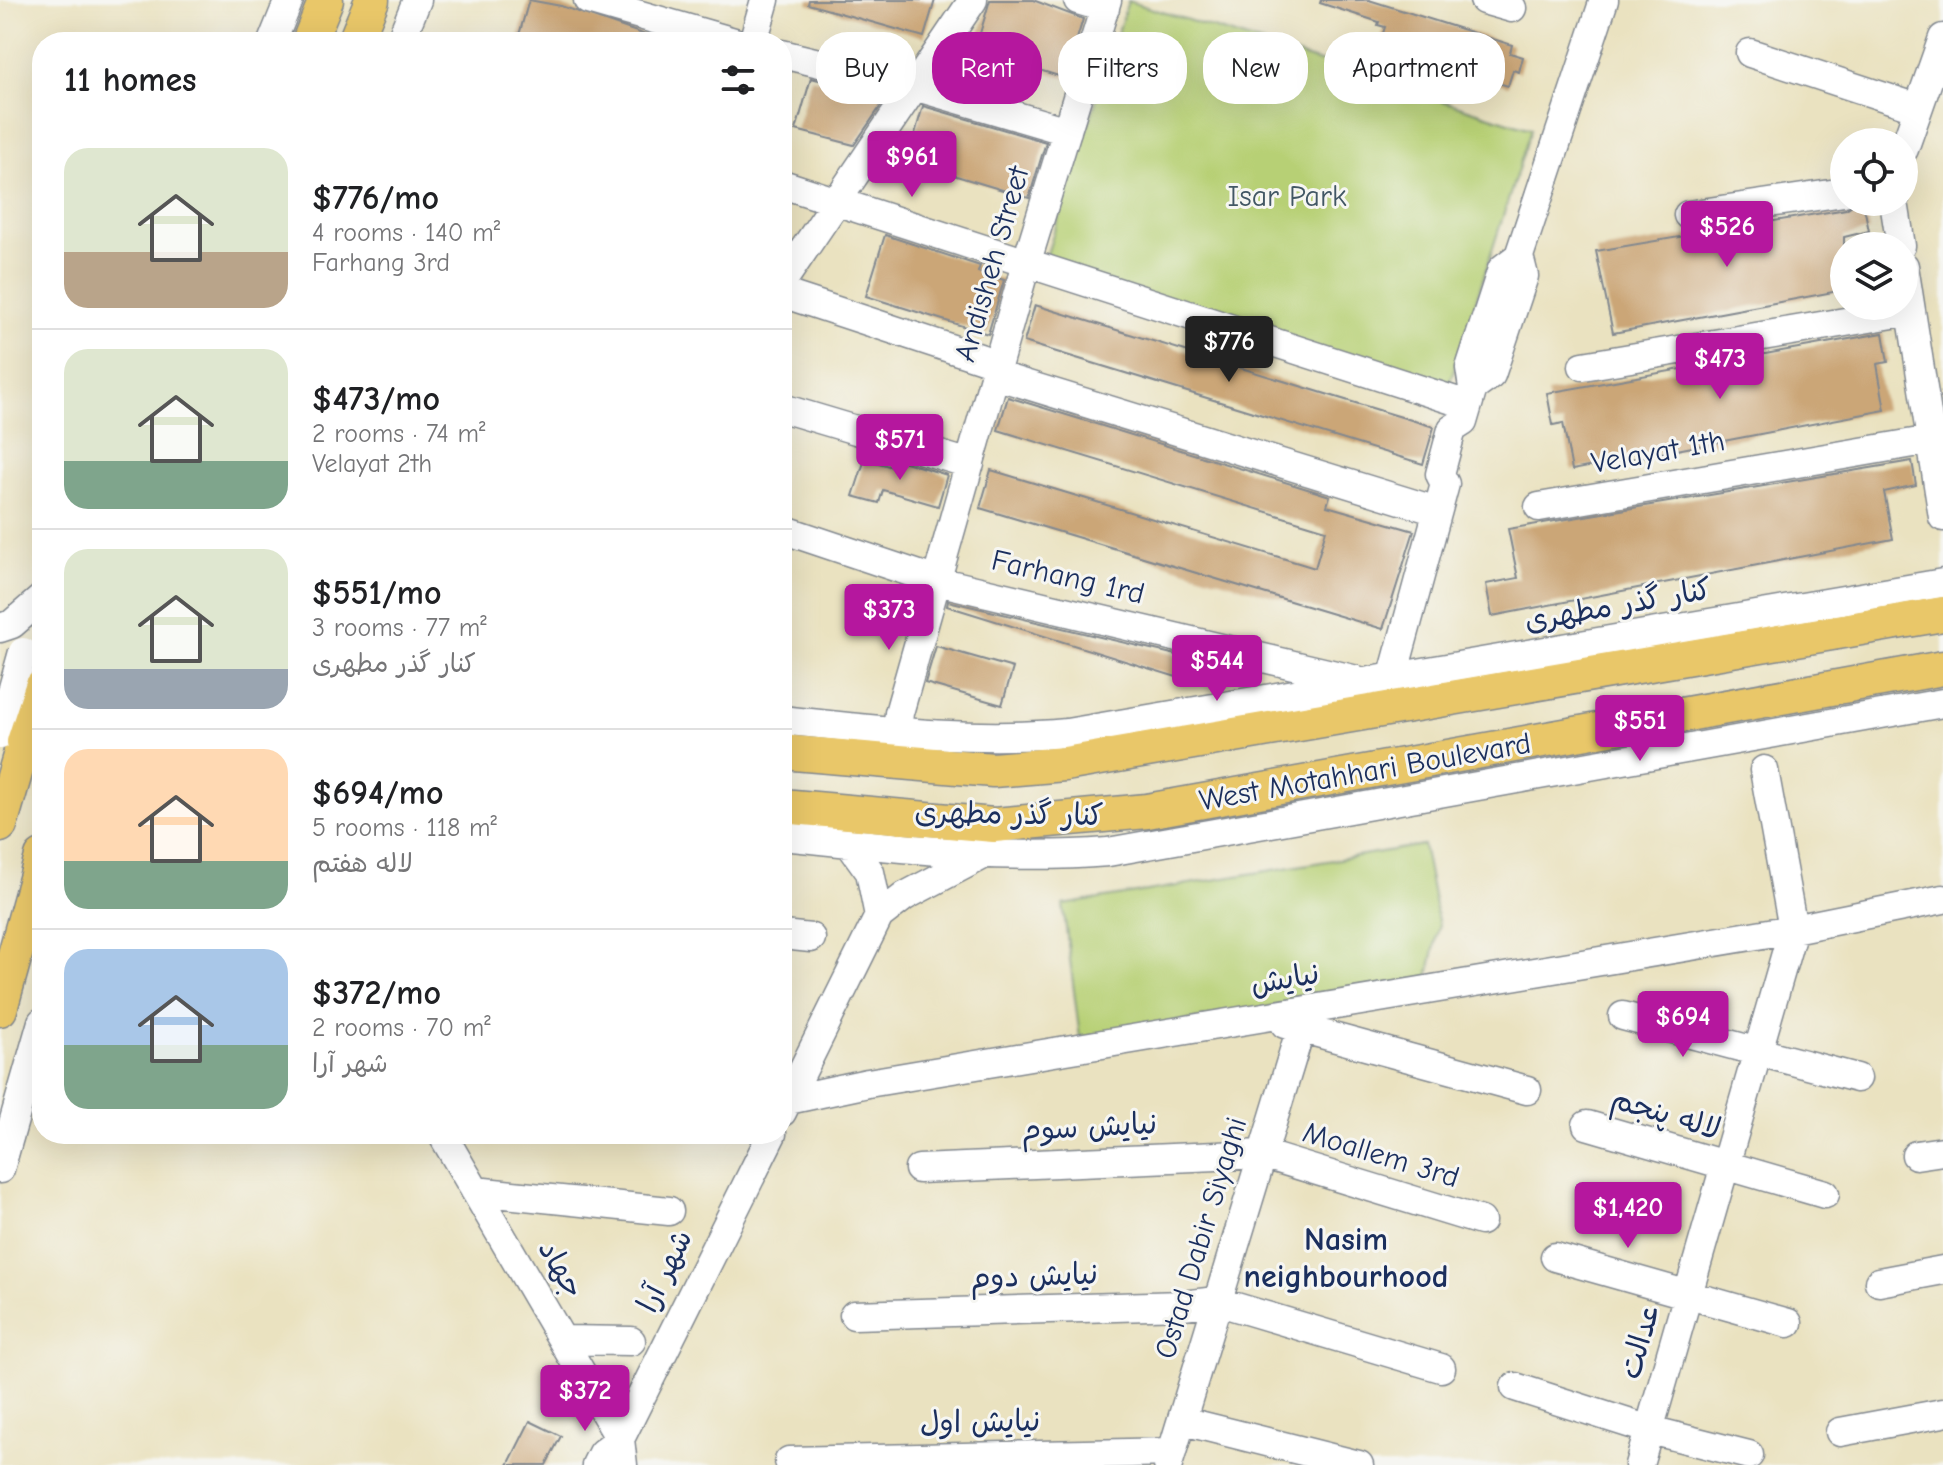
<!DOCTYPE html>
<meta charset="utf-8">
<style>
body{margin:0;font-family:"Comic Neue","Playpen Sans Arabic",sans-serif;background:#f6f6f6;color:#202124;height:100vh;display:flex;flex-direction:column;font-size:30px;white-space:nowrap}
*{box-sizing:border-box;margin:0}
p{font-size:26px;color:#757577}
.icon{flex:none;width:44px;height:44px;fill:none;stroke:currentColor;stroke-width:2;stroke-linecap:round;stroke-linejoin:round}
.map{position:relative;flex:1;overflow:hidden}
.panel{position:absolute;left:32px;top:32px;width:760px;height:1112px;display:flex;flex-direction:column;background:#fff;border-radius:32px;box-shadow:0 8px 32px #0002}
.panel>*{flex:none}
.guide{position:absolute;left:816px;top:32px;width:760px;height:72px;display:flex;gap:16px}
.tools{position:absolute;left:1830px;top:128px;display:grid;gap:16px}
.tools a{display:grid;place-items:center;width:88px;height:88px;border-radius:50%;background:#fff;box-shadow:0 8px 32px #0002;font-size:40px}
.price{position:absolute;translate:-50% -68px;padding:0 18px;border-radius:8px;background:#b5179e;color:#fff;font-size:26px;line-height:52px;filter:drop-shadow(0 2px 4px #0008)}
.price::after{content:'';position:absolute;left:50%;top:48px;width:24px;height:18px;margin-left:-12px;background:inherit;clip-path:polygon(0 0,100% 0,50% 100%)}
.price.selected{background:#222;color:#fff}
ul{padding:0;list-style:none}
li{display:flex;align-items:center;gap:24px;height:200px;padding:0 32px}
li+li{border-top:2px solid #e0e0e0}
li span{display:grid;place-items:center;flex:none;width:224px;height:160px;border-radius:24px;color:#555}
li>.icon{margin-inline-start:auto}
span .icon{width:96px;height:96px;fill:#fffc;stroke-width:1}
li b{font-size:34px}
h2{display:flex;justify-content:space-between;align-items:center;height:96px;padding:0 32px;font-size:34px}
.pill{padding:0 28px;border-radius:32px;background:#fff;box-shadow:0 8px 32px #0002;font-size:28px;line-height:72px}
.pill.selected{background:#b5179e;color:#fff}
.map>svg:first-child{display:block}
.green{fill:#b7d075;stroke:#69806a;stroke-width:2}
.building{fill:#cba677}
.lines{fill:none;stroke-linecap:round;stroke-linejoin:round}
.minor-casing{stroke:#82888f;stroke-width:31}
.major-casing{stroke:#82888f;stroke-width:37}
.minor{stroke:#fff;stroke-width:28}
.major{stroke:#e9c769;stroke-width:34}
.minor-bridge-casing{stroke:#82888f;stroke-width:31;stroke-linecap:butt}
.major-bridge-casing{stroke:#82888f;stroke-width:37;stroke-linecap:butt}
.minor-bridge{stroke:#fff;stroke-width:28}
.major-bridge{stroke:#e9c769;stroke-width:34}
.labels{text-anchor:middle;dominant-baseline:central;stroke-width:6;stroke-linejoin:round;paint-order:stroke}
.park-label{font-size:30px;fill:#425764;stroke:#f6f6f2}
.street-label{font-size:30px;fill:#1b2f5e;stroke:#f6f6f2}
.neighbourhood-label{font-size:32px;font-weight:bold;fill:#1b2f5e;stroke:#f6f6f2}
</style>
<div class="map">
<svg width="1943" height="1465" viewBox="0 0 1943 1465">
<rect width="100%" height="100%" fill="#f6f6f2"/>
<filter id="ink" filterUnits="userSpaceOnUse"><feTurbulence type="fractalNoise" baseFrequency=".0125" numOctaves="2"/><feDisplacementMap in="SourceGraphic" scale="16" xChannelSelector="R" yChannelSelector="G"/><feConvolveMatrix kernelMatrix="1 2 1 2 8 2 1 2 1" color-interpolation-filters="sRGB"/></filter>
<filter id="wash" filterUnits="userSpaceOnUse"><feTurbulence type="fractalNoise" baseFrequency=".006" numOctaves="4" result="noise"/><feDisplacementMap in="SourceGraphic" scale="32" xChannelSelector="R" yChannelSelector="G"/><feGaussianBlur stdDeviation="1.8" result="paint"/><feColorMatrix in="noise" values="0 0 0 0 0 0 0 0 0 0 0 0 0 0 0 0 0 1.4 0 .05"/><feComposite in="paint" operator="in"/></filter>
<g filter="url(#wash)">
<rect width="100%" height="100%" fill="#eae2c0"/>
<path class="green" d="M1128 1 1531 129 1447 391 1044 263Z
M1423 845 1439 926 1427 982 1080 1038 1063 905Z"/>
<g id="blocks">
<path class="building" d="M529 0 561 6 666 42H517Z
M809 0H935L924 37 808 4Z
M990 0H1033L1083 19 1065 78 975 50Z
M1321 0H1369L1512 45 1510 53 1523 57 1519 72 1513 70 1508 86 1379 46 1385 27 1378 25 1379 22 1320 3Z
M811 78 887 97 854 145 796 130Z
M923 106 1046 142 1029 198 907 161Z
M1857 202H1863L1869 231 1844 237V290L1613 333 1596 251 1846 209Z
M885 235 980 266 978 272 1004 280 988 334 866 296Z
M1035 305 1434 427 1423 464 1024 342Z
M1883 333 1888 362 1877 364 1885 410 1572 470 1563 423 1553 425 1547 393Z
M1008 397 1330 496 1327 506 1414 531 1383 629 980 508 991 470 1315 568 1326 530 998 430Z
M865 459 892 467 895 459 947 475 938 506 883 490 879 503 853 496Z
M1912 461 1916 485 1884 492 1893 539 1492 616 1486 584 1518 578 1508 529Z
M948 601 1189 658 1183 679 947 606Z
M936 646 1013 668 1002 705 925 683Z
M530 1421 561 1436 546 1465H508Z"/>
</g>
</g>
<g filter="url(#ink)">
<use href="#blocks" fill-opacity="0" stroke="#82888f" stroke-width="2"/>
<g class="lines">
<g class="minor-casing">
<path id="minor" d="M588 0 734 42
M1078 0 1105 8
M1484 0 1512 8
M272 42 289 0
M400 42 417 0
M753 42 765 0
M1750 53 1918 108
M782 54 914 86 1067 131
M1904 149 1943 38
M782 184 1468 405
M1894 202 1901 246
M1688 215 1844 192
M1904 266 1943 517
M782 282 973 0
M782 293 998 364
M1583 366 1911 311
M995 375 1437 511
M1473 388 1491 375 1524 276 1519 256 1604 0
M782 408 970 464
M1539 507 1931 440
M782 529 937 581 1357 680
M0 628 12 624 42 598
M1392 679 1445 484 1440 474 1452 429 1463 422 1473 388 1470 368 1502 269 1519 256
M782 720C877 730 971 742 1067 733L1943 583
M897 732 899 713 1026 264 1107 0
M782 836C890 847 999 861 1108 852L1943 703
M849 843 870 872 879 916
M782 935 811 938
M1623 1016 1857 1078
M1285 1024 1527 1090
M788 1100 868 1083 1793 929 1943 899
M782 1112 879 916 905 896 985 854
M1587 1125 1825 1194
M442 1134 620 1439 623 1465
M1916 1155 1943 1151
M0 1169 42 1022
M919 1169 1262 1154 1481 1221
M475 1191 669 1211
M1555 1257 1788 1323
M1879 1282 1943 1270
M854 1315 1183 1305 1216 1301 1441 1368
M563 1340 631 1341
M1515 1387 1650 1430 1749 1455
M1183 1421 1359 1465
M1840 1432 1943 1413
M789 1461 1172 1452
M596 1465 602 1453 620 1439 772 1134
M1168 1465 1300 1031 1320 1008
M1639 1465 1793 929 1764 770"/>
</g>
<g class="major-casing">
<path id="major" d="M309 42 326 0
M355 42 372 0
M782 752 993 770 1065 764 1943 614
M782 806 994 825 1147 811 1943 668
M0 825 24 742
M0 1009 42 857"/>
</g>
<use href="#minor" class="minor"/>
<use href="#major" class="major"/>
<g class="minor-bridge-casing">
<path id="minor-bridge" d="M0 735 23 652"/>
</g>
<g class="major-bridge-casing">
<path id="major-bridge" d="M24 742 42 687"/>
</g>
<use href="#minor-bridge" class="minor-bridge"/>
<use href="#major-bridge" class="major-bridge"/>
</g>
</g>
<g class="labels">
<g class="park-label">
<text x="1287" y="196">Isar Park</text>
</g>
<g class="street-label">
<text transform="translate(992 264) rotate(-74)">Andisheh Street</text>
<text transform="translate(1658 452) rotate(-10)">Velayat 1th</text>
<text transform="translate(1068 577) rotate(13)">Farhang 1rd</text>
<text transform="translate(1618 605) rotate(-10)">کنار گذر مطهری</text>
<text transform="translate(1365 772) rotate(-10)">West Motahhari Boulevard</text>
<text transform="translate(1009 814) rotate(1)">کنار گذر مطهری</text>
<text transform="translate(1285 979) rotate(-10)">نيايش</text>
<text transform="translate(1666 1114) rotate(17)">لاله پنجم</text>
<text transform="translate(1089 1127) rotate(-3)">نیایش سوم</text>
<text transform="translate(1381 1155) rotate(17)">Moallem 3rd</text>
<text transform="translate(1201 1238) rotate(-73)">Ostad Dabir Siyaghi</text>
<text transform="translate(561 1269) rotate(60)">جهاد</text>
<text transform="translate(665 1271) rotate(-64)">شهر آرا</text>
<text transform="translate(1034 1276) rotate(-2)">نیایش دوم</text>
<text transform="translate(1640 1341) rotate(-74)">عدالت</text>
<text transform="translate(980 1422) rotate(-1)">نیایش اول</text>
</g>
<g class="neighbourhood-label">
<text x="1346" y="1239">Nasim<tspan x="1346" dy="37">neighbourhood</tspan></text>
</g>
</g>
</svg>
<div class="tools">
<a><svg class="icon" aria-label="locate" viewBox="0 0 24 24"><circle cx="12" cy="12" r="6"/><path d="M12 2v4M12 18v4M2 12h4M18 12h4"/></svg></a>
<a><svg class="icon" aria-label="layers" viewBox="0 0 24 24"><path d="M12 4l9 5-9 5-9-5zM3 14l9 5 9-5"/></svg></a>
</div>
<b class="price" style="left:912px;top:199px">$961</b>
<b class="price" style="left:1727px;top:269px">$526</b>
<b class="price selected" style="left:1229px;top:384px">$776</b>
<b class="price" style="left:1720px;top:401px">$473</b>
<b class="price" style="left:900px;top:482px">$571</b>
<b class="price" style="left:889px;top:652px">$373</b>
<b class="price" style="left:1217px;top:703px">$544</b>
<b class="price" style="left:1640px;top:763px">$551</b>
<b class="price" style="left:1683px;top:1059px">$694</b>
<b class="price" style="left:1628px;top:1250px">$1,420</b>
<b class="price" style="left:585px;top:1433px">$372</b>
<div class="guide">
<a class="pill">Buy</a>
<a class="pill selected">Rent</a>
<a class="pill">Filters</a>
<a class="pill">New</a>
<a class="pill">Apartment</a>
</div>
<section class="panel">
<h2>11 homes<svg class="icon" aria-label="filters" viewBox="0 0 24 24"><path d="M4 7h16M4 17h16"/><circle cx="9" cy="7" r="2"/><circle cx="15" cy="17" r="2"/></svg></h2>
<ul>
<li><span style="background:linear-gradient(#dfe7d0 65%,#b9a48a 0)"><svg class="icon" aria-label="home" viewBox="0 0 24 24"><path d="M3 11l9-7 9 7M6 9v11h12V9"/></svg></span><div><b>$776/mo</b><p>4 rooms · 140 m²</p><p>Farhang 3rd</p></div></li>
<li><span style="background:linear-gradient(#dfe7d0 70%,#7fa58c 0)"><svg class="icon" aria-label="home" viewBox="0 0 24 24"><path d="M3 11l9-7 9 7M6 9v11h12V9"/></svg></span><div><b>$473/mo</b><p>2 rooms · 74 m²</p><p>Velayat 2th</p></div></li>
<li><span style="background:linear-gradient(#dfe7d0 75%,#9aa5b1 0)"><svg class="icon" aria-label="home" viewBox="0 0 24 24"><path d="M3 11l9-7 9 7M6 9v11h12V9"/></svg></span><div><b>$551/mo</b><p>3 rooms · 77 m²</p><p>کنار گذر مطهری</p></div></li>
<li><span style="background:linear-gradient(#ffd9b3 70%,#7fa58c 0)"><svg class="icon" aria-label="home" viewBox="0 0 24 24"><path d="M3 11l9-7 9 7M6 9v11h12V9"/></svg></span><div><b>$694/mo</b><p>5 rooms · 118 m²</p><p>لاله هفتم</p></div></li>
<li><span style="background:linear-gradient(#a9c7e8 60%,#7fa58c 0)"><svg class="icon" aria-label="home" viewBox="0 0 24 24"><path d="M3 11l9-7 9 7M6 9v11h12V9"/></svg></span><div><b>$372/mo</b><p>2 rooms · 70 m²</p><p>شهر آرا</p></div></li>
</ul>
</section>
</div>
